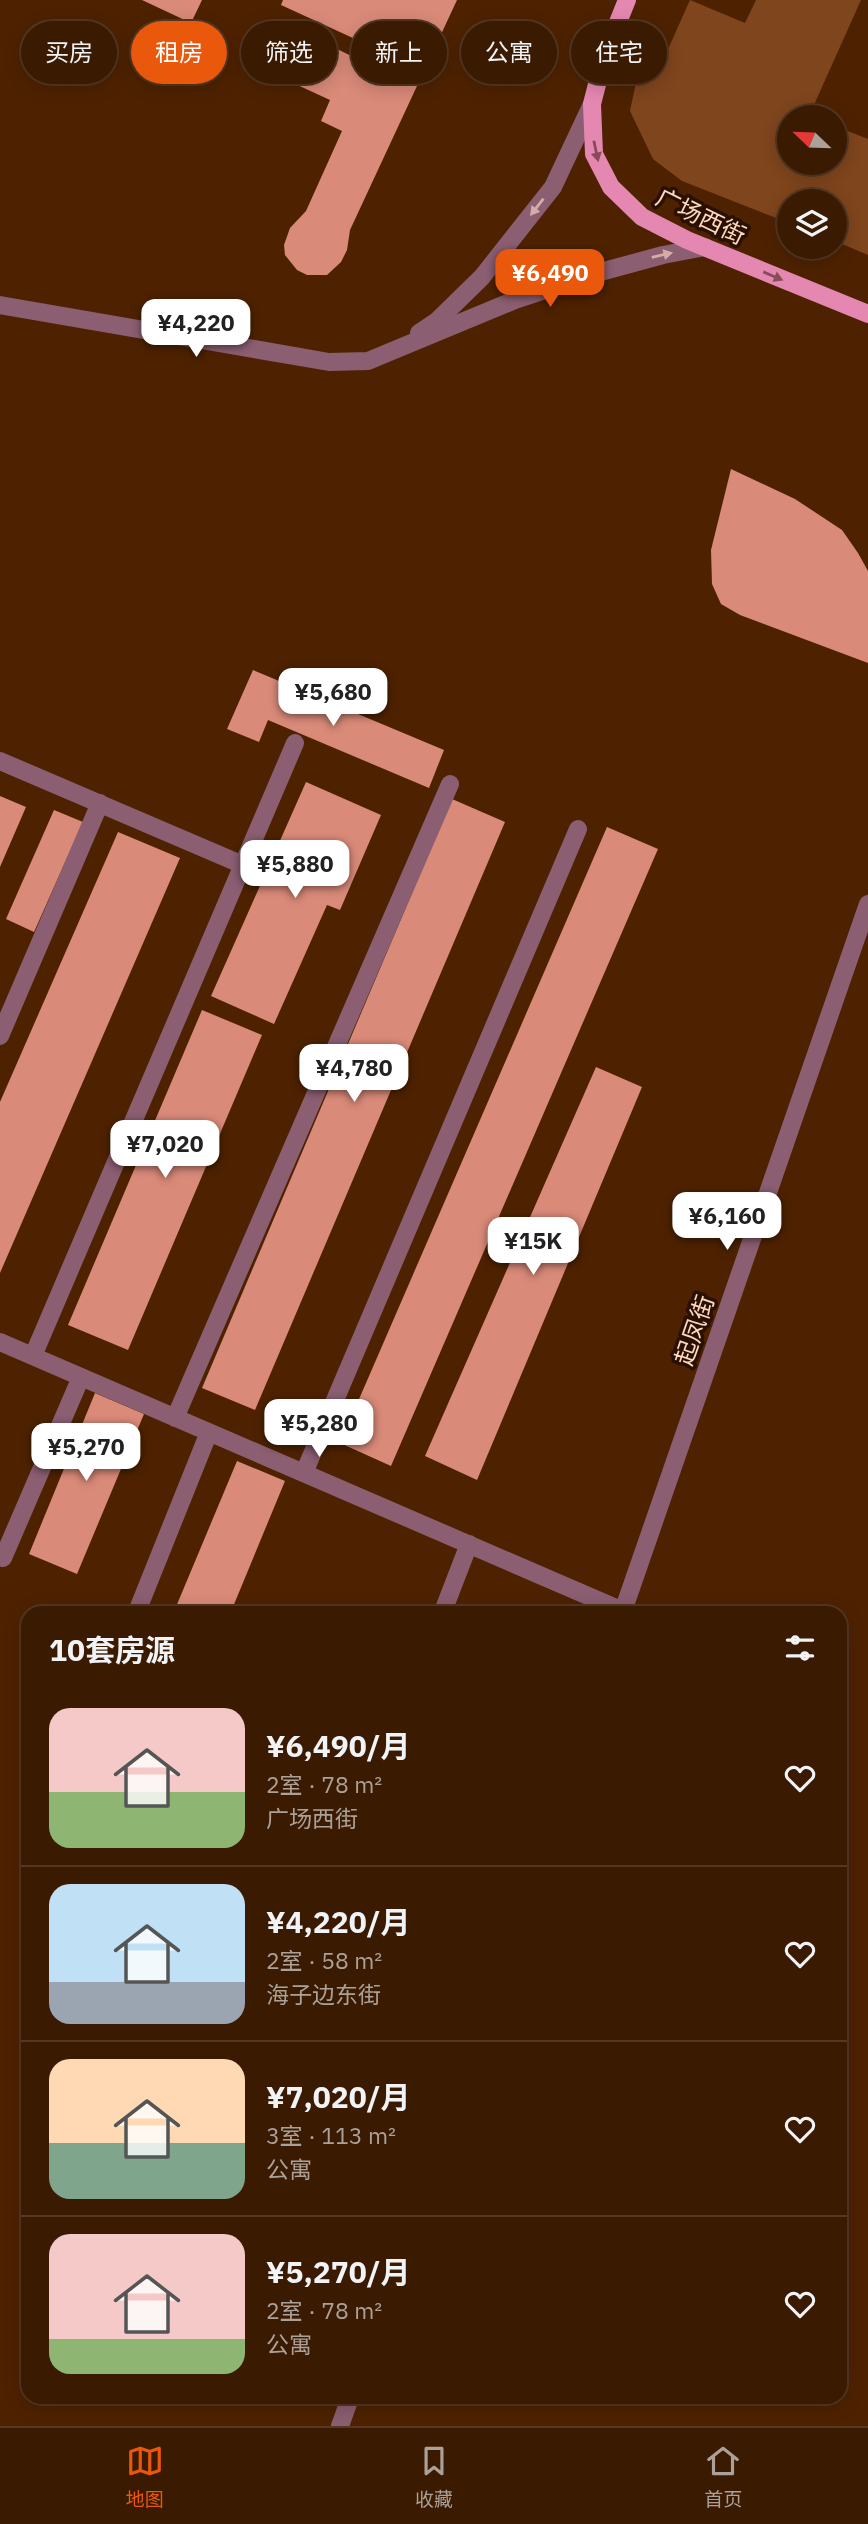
<!DOCTYPE html>
<html lang="zh">
<meta charset="utf-8">
<style>
body{margin:0;font-family:"IBM Plex Sans","Noto Sans SC",sans-serif;background:#45270f;color:#f1f3f6;height:100vh;display:flex;flex-direction:column;font-size:26px;white-space:nowrap}
*{box-sizing:border-box;margin:0}
p{font-size:23px;color:#aba199}
.icon{flex:none;width:38px;height:38px;fill:none;stroke:currentColor;stroke-width:2;stroke-linecap:round;stroke-linejoin:round}
.map{position:relative;flex:1;overflow:hidden}
.panel{position:absolute;left:21px;top:1606px;width:826px;height:798px;display:flex;flex-direction:column;background:#3a1a00;border-radius:21px;box-shadow:0 4px 18px #0003,0 0 0 2px #543822}
.panel>*{flex:none}
.hud{position:absolute;left:21px;top:21px;width:826px;height:63px;display:flex;gap:14px}
.needle{width:46px;rotate:293deg}
.fabs{position:absolute;left:777px;top:105px;display:grid;gap:14px}
.fabs a{display:grid;place-items:center;width:70px;height:70px;border-radius:50%;background:#3a1a00;box-shadow:0 4px 18px #0003,0 0 0 2px #543822;font-size:35px}
.price{position:absolute;translate:-50% -60px;padding:0 16px;border-radius:14px;background:#fff;color:#222;font-size:23px;line-height:46px;filter:drop-shadow(0 2px 4px #0008)}
.price::after{content:'';position:absolute;left:50%;top:42px;width:21px;height:16px;margin-left:-10px;background:inherit;clip-path:polygon(0 0,100% 0,50% 100%)}
.price.selected{background:#ea580c;color:#fff}
ul{padding:0;list-style:none}
li{display:flex;align-items:center;gap:21px;height:175px;padding:0 28px}
li+li{border-top:2px solid #543822}
li span{display:grid;place-items:center;flex:none;width:196px;height:140px;border-radius:21px;color:#555}
li>.icon{margin-inline-start:auto}
span .icon{width:84px;height:84px;fill:#fffc;stroke-width:1}
li b{font-size:30px}
h2{display:flex;justify-content:space-between;align-items:center;height:84px;padding:0 28px;font-size:30px}
.pill{padding:0 24px;border-radius:32px;background:#3a1a00;box-shadow:0 4px 18px #0003,0 0 0 2px #543822;font-size:24px;line-height:63px}
.pill.selected{background:#ea580c;color:#fff}
.tabs{display:flex;justify-content:space-around;align-items:center;height:98px;border-top:2px solid #543822;background:#3a1a00;font-size:19px;color:#aba199}
.tabs a{display:grid;justify-items:center;gap:4px}
.tabs .selected{color:#ea580c}
.map>svg:first-child{display:block}
.green{fill:#7f451d}
.building{fill:#d98a79}
.lines{fill:none;stroke-linecap:round;stroke-linejoin:round}
.minor{stroke:#8b5e71;stroke-width:18}
.major{stroke:#e588b1;stroke-width:18}
.oneway{fill:#874c59}
.oneway2{fill:#d5ada6}
.labels{text-anchor:middle;dominant-baseline:central;stroke-width:7;stroke-linejoin:round;paint-order:stroke}
.street-label{font-size:24px;fill:#fdd8c2;stroke:#291001}
</style>
<div class="map">
<svg width="868" height="2426" viewBox="0 0 868 2426">
<rect width="100%" height="100%" fill="#4e2200"/>
<path class="green" d="M690 0 745 23 756 0H861L809 116 811 117H789V163H835V126L868 139V255L835 241V201H789V223L682 181 653 159 630 111 638 73 647 48 665 56Z"/>
<path class="building" d="M142 0H202L191 23Z
M283 0H457L350 230 347 250 341 262 327 275H307L297 270 285 255 284 245 290 228 306 211 342 131 321 121 330 100 280 77 300 31 372 66 379 50 281 5Z
M731 469 795 499 842 530 858 553 868 571V663L740 615 721 604 712 584 711 550Z
M253 670 444 750 429 788 268 720 259 742 227 729Z
M306 782 381 815 340 910 327 905 274 1024 211 996Z
M0 796 26 807 0 867Z
M452 799 505 822 255 1410 202 1388Z
M54 810 83 822 34 932 6 919Z
M607 827 658 849 391 1466 340 1443Z
M118 832 180 858 0 1273V1102Z
M202 1010 262 1035 128 1350 68 1325Z
M596 1067 642 1087 477 1480 425 1456Z
M95 1393 144 1414 77 1574 29 1554Z
M237 1461 285 1481 230 1614H173Z"/>
<g class="lines">
<path class="minor" d="M0 305 329 362 368 361 515 300 593 274 663 255 705 247
M419 333 437 321 482 277 553 187 592 104
M0 761 243 865
M0 1036 100 803
M0 1342 623 1611
M33 1356 295 743
M175 1418 450 784
M304 1473 578 829
M3 1558 81 1377
M136 1614 209 1432
M442 1614 469 1544
M622 1614 868 904
M340 2426 350 2398"/>
<path class="major" d="M627 0 604 57 592 104 594 154 611 187 642 217 687 240 868 314"/>
</g>
<defs><path id="oneway-solid" d="M-6-.8H1V-3.2L6.5 0L1 3.2V.8H-6Z" transform="scale(1.75)"/></defs>
<g class="oneway">
<use href="#oneway-solid" transform="translate(596 151) rotate(78)"/>
<use href="#oneway-solid" transform="translate(773 276) rotate(23)"/>
</g>
<g class="oneway2">
<use href="#oneway-solid" transform="translate(537 207) rotate(128)"/>
<use href="#oneway-solid" transform="translate(662 255) rotate(-13)"/>
</g>
<g class="labels">
<g class="street-label">
<text transform="translate(701 216) rotate(26)">广场西街</text>
<text transform="translate(694 1330) rotate(-71)">起凤街</text>
</g>
</g>
</svg>
<div class="fabs">
<a><svg class="needle" viewBox="-14 -14 28 28"><path d="M0-13l5 13h-10z" fill="#e53935"/><path d="M0 13l5-13h-10z" fill="#aba199"/></svg></a>
<a><svg class="icon" aria-label="layers" viewBox="0 0 24 24"><path d="M12 4l9 5-9 5-9-5zM3 14l9 5 9-5"/></svg></a>
</div>
<b class="price selected" style="left:550px;top:309px">¥6,490</b>
<b class="price" style="left:196px;top:359px">¥4,220</b>
<b class="price" style="left:333px;top:728px">¥5,680</b>
<b class="price" style="left:295px;top:900px">¥5,880</b>
<b class="price" style="left:354px;top:1104px">¥4,780</b>
<b class="price" style="left:165px;top:1180px">¥7,020</b>
<b class="price" style="left:727px;top:1252px">¥6,160</b>
<b class="price" style="left:533px;top:1277px">¥15K</b>
<b class="price" style="left:319px;top:1459px">¥5,280</b>
<b class="price" style="left:86px;top:1483px">¥5,270</b>
<div class="hud">
<a class="pill">买房</a>
<a class="pill selected">租房</a>
<a class="pill">筛选</a>
<a class="pill">新上</a>
<a class="pill">公寓</a>
<a class="pill">住宅</a>
</div>
<section class="panel">
<h2>10套房源<svg class="icon" aria-label="filters" viewBox="0 0 24 24"><path d="M4 7h16M4 17h16"/><circle cx="9" cy="7" r="2"/><circle cx="15" cy="17" r="2"/></svg></h2>
<ul>
<li><span style="background:linear-gradient(#f6c9c9 60%,#8fb573 0)"><svg class="icon" aria-label="home" viewBox="0 0 24 24"><path d="M3 11l9-7 9 7M6 9v11h12V9"/></svg></span><div><b>¥6,490/月</b><p>2室 · 78 m²</p><p>广场西街</p></div><svg class="icon" aria-label="heart" viewBox="0 0 24 24"><path d="M12 20l-8-8c-3-5 5-10 8-4 3-6 11-1 8 4z"/></svg></li>
<li><span style="background:linear-gradient(#bfe0f5 70%,#9aa5b1 0)"><svg class="icon" aria-label="home" viewBox="0 0 24 24"><path d="M3 11l9-7 9 7M6 9v11h12V9"/></svg></span><div><b>¥4,220/月</b><p>2室 · 58 m²</p><p>海子边东街</p></div><svg class="icon" aria-label="heart" viewBox="0 0 24 24"><path d="M12 20l-8-8c-3-5 5-10 8-4 3-6 11-1 8 4z"/></svg></li>
<li><span style="background:linear-gradient(#ffd9b3 60%,#7fa58c 0)"><svg class="icon" aria-label="home" viewBox="0 0 24 24"><path d="M3 11l9-7 9 7M6 9v11h12V9"/></svg></span><div><b>¥7,020/月</b><p>3室 · 113 m²</p><p>公寓</p></div><svg class="icon" aria-label="heart" viewBox="0 0 24 24"><path d="M12 20l-8-8c-3-5 5-10 8-4 3-6 11-1 8 4z"/></svg></li>
<li><span style="background:linear-gradient(#f6c9c9 75%,#8fb573 0)"><svg class="icon" aria-label="home" viewBox="0 0 24 24"><path d="M3 11l9-7 9 7M6 9v11h12V9"/></svg></span><div><b>¥5,270/月</b><p>2室 · 78 m²</p><p>公寓</p></div><svg class="icon" aria-label="heart" viewBox="0 0 24 24"><path d="M12 20l-8-8c-3-5 5-10 8-4 3-6 11-1 8 4z"/></svg></li>
</ul>
</section>
</div>
<nav class="tabs">
<a class="selected"><svg class="icon" aria-label="map" viewBox="0 0 24 24"><path d="M3 6l6-2 6 2 6-2v14l-6 2-6-2-6 2zM9 4v14M15 6v14"/></svg>地图</a>
<a><svg class="icon" aria-label="saved" viewBox="0 0 24 24"><path d="M7 4h10v16l-5-4-5 4z"/></svg>收藏</a>
<a><svg class="icon" aria-label="home" viewBox="0 0 24 24"><path d="M3 11l9-7 9 7M6 9v11h12V9"/></svg>首页</a>
</nav>
